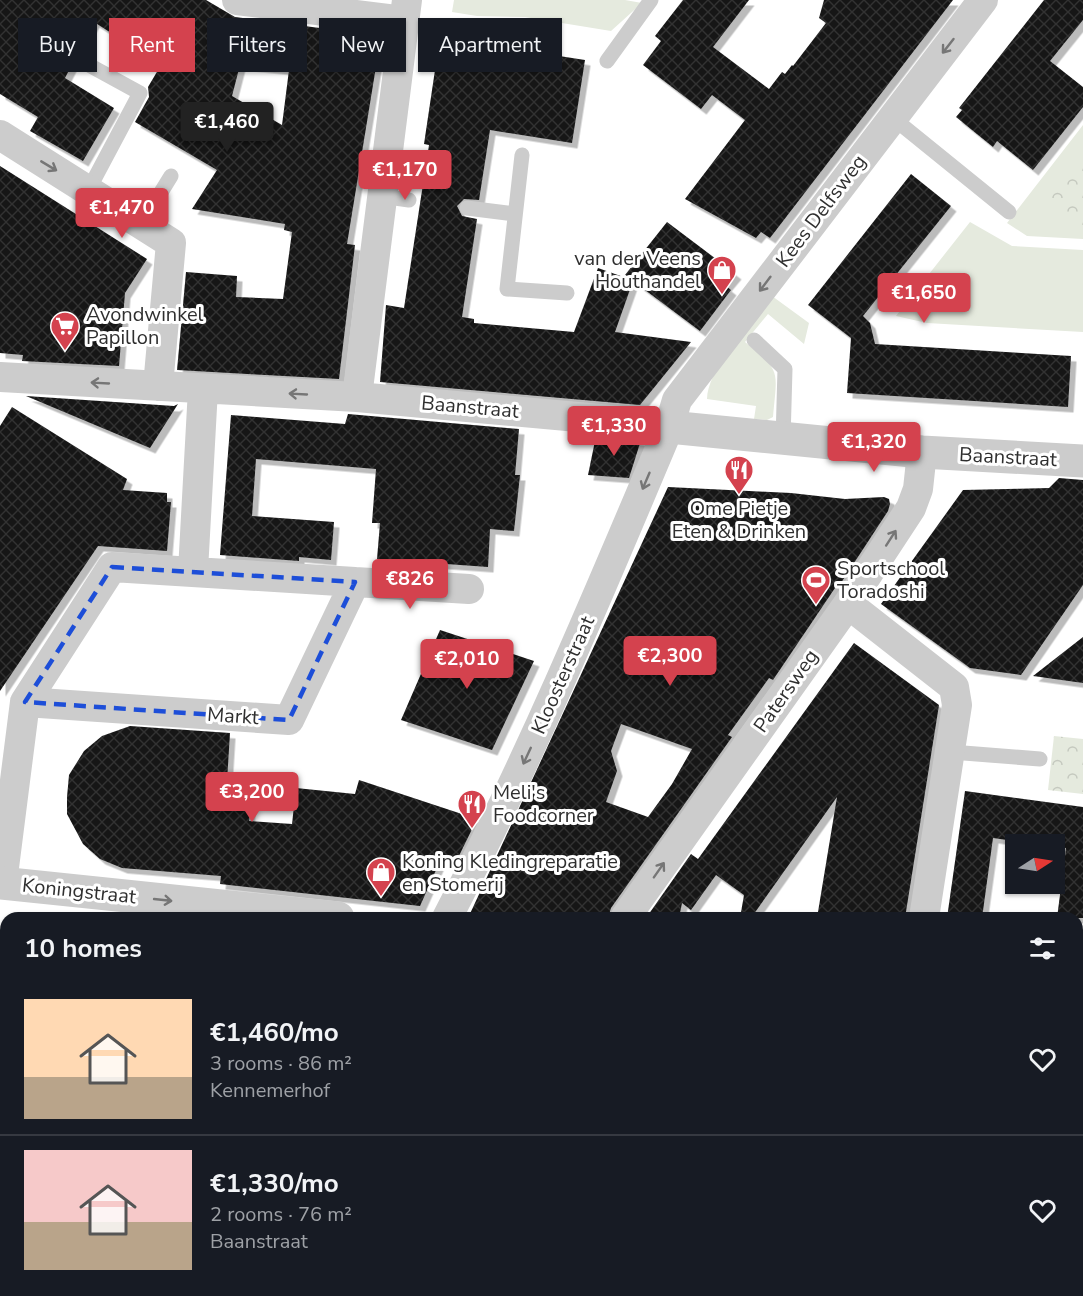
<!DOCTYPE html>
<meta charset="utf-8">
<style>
body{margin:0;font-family:"Nunito Sans",sans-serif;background:#242831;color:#f1f3f6;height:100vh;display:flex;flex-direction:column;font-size:22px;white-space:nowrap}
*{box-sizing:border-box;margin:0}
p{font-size:20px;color:#9ea1a6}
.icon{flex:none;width:33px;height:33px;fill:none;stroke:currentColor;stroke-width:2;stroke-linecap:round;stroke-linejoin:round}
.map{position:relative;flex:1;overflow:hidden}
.drawer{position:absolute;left:0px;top:912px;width:1083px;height:384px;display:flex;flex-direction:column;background:#171b24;border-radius:18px 18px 0 0;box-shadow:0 2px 4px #0004}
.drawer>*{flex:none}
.hud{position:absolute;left:18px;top:18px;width:600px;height:54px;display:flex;gap:12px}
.needle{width:39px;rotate:78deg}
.fabs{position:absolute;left:1005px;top:834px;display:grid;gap:12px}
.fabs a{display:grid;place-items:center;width:60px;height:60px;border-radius:0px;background:#171b24;box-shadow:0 2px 4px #0004;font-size:30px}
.price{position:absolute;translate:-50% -51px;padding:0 14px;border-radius:6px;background:#d4424e;color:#fff;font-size:20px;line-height:39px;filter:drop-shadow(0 2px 3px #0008)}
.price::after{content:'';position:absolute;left:50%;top:36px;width:18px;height:14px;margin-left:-9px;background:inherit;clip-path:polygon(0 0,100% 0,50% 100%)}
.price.on{background:#222;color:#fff}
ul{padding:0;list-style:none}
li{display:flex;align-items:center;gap:18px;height:150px;padding:0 24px}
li+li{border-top:2px solid #363941}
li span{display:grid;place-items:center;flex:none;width:168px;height:120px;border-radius:0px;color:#555}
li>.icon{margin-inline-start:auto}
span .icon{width:72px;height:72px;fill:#fffc;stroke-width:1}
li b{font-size:26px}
h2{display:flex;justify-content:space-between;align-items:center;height:72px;padding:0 24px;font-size:26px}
.pill{padding:0 21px;border-radius:0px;background:#171b24;box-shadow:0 2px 4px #0004;font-size:21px;line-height:54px}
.pill.on{background:#d4424e;color:#fff}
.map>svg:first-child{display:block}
.green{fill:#e5eade}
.forest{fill:url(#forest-crowns)}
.building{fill:url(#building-cross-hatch);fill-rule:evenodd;filter:url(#shadow)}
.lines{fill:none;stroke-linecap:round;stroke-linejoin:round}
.service{stroke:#ccc;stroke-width:15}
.pedestrian{stroke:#ccc;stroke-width:22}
.minor{stroke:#ccc;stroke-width:30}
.tertiary{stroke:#ccc;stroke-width:33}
.oneway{stroke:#767676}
.marked{fill:none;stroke:#1d4ed8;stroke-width:4.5;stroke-dasharray:12 8;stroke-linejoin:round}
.labels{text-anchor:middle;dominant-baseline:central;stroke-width:6;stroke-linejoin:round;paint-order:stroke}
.street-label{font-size:20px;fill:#2f2f2f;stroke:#fff}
.poi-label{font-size:20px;fill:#2f2f2f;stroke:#fff;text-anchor:start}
</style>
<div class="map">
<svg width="1083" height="1296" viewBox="0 0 1083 1296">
<defs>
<pattern id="forest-crowns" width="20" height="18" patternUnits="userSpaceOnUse" patternTransform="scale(1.5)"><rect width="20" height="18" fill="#e5eade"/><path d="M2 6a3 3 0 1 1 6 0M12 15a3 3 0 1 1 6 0" fill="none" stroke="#c5c9bf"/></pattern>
<pattern id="building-cross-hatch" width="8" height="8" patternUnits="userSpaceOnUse" patternTransform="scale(1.5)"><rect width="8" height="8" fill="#161616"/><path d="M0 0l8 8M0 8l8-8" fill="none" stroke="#303030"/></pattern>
<filter id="shadow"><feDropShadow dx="5.5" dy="5.5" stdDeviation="0" flood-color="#0004"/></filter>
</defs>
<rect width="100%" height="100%" fill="#fff"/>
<path class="green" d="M454 0H625L642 3 611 31 525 17 477 16 452 12Z
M1083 125V239L1027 236 1007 223Z
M970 222 1012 246 1083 250V332L927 323 896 316Z
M772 296 809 323 804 344 768 314 745 342C782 372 777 370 773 417L767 420 754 419 756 406 707 399C708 367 752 322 772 296Z
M29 1290H103L113 1296H37Z"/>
<path class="forest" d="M1083 155V227L1049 200Z
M1054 736 1083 739V794L1048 790Z"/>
<path class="building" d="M0 0H206L235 17 381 36 347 244 355 245 339 379 177 370 186 272 237 276 236 297 283 299 292 232 284 230 285 224 192 209 217 170 135 122 149 97 148 87 161 65 94 22 65 78 114 108 83 161 30 131 38 117 0 94ZM240 65 289 70 282 125 232 96Z
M683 0H749L713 47 769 89 782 72 785 74 792 65 793 66 826 23 819 18 824 0H953L770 238 761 232 756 238 685 199 745 120 712 95 701 109 643 65 661 41 655 36Z
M1044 0H1083V20L1050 61 1083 87V107L1033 170 997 141 993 147 956 117 962 110 959 108Z
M475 43 585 60 572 143 490 130 479 200 464 199 457 206 462 216 477 219 462 317 474 319V323L574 332 598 268 632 280 625 275 667 222 736 274 726 286 731 290 700 331 633 281 615 332 691 342 640 405 380 382 386 305 404 308 429 145 424 144 435 70 443 72 447 48 474 52Z
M0 166 147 259 125 293 119 366 22 361 23 355 0 353Z
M911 174 951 206 863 316 870 323 875 344 1071 356 1068 407 847 393 851 338 808 305Z
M26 396 174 406 178 404 150 448Z
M12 407 127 479 123 490 167 493V502H171L167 551 98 546 0 691V426Z
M348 414 519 429 515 475H520L514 531 490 529 488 567 377 559 380 523H372L376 469 256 459 252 516 334 522 331 560 299 557V561L220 555 231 415 345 424Z
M596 436 641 440 629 478 588 475Z
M1059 478 1083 480V585L1021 675 970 668 881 604 963 490 1049 488Z
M668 487 791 493 845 499 884 497 889 499 890 504 888 511 839 586 837 585 773 680 769 678 728 735 732 737 611 908 608 918H468ZM621 724 692 749 672 784 648 817 606 802 617 771 611 751Z
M440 630 534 661 492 750 401 720Z
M1083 637V683L1033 676Z
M854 643 939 705 905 918H817L837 797 751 918H740L744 895 716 875 691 910 682 903 679 918H646L691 854 698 859Z
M130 726 230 733 227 781 252 783 249 821 292 824 296 788 355 794 359 780 477 819 455 864 441 859 420 906 220 884 221 876 122 868 100 859 83 844 67 814V797L69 775 84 751 102 736Z
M965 791 1083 807V918H1057L1066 848 993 838 982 918H947Z"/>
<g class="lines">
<path class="service" d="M607 61 651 0
M87 64 140 93 89 189
M893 118 1009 212
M522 155 507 289 567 293
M381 196 409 200
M467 208 515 214
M142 223 171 176
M754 340 785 369 783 440
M951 752 1040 759
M1077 1090 1083 1093
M988 1290 996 1296"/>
<path class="pedestrian" d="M164 1296 168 1290"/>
<path class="minor" d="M237 0 404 21
M0 135 171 243 158 386
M0 377 357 397 644 423 669 427
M357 397 407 0
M193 571 203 389
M355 582 469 589
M848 604 954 687 957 705 924 918
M2 883 25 702 289 720 355 582 112 567 25 702
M447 918C530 758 599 593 669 427L677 400 983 0
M625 918 848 604 911 508 918 489 922 452
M1077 1118 1083 1110
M850 1290 858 1296
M0 1293 5 1296
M934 1296 938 1290"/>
<path class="tertiary" d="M669 427 922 452 1083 461
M0 883 338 918
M1077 1038 1083 1039"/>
</g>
<defs><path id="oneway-shaft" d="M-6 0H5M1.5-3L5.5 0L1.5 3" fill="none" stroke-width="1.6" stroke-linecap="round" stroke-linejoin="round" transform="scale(1.5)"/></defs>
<g class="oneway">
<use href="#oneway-shaft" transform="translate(948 46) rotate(128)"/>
<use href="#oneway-shaft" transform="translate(49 166) rotate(31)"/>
<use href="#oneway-shaft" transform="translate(765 284) rotate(127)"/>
<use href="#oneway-shaft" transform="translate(100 383) rotate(-177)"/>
<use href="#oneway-shaft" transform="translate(298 394) rotate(-177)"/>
<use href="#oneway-shaft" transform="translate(646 481) rotate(113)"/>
<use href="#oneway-shaft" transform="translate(891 538) rotate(-57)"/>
<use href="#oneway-shaft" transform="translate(527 756) rotate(115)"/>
<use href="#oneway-shaft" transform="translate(659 870) rotate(-55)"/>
<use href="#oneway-shaft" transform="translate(163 900) rotate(6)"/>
</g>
<path class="marked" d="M112 567 355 582 289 720 25 702Z"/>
<defs>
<g id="shop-pin" transform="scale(1.5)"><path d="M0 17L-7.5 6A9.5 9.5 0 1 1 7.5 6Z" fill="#d4424e" stroke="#fff"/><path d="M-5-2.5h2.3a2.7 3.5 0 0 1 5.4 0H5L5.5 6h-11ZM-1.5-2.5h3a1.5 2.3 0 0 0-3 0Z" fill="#fff"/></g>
<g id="supermarket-pin" transform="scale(1.5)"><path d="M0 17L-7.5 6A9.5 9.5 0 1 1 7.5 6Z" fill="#d4424e" stroke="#fff"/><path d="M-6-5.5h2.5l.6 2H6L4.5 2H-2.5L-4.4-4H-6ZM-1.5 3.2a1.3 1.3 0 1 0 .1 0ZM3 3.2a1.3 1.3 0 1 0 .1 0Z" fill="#fff"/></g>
<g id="restaurant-pin" transform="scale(1.5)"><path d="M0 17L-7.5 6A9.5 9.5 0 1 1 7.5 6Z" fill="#d4424e" stroke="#fff"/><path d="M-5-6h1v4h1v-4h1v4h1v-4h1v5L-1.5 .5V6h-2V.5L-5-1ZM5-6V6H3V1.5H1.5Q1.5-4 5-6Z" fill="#fff"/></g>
<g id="stadium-pin" transform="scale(1.5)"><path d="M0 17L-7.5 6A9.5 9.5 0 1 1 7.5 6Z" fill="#d4424e" stroke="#fff"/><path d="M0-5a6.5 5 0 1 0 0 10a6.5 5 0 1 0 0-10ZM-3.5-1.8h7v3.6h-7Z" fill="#fff"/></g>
</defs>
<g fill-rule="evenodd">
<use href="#shop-pin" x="722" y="270"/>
<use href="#supermarket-pin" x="65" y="326"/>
<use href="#restaurant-pin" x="739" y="470"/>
<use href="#stadium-pin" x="816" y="580"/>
<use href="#restaurant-pin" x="472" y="804"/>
<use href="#shop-pin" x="381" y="872"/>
</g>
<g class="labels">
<g class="street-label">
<text transform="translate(821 211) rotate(-53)">Kees Delfsweg</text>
<text transform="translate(470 407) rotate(5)">Baanstraat</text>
<text transform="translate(1008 457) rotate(3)">Baanstraat</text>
<text transform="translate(563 675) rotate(-66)">Kloosterstraat</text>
<text transform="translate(786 691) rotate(-55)">Patersweg</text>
<text transform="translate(233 716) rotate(4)">Markt</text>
<text transform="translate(79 891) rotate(6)">Koningstraat</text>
</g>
<g class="poi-label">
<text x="701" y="258" text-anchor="end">van der Veens<tspan x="701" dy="23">Houthandel</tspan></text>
<text x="86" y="314">Avondwinkel<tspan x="86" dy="23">Papillon</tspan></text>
<text x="739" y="508" text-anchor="middle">Ome Pietje<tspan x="739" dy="23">Eten &amp; Drinken</tspan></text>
<text x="837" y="568">Sportschool<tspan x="837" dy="23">Toradoshi</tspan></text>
<text x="493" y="792">Meli's<tspan x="493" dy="23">Foodcorner</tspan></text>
<text x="402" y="861">Koning Kledingreparatie<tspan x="402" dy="23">en Stomerij</tspan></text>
</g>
</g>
</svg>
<div class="fabs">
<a><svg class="needle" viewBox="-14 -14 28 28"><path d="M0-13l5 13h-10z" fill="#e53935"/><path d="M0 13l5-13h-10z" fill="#9ea1a6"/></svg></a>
</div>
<b class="price on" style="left:227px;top:153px">€1,460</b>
<b class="price" style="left:405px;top:201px">€1,170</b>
<b class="price" style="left:122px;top:239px">€1,470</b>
<b class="price" style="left:924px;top:324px">€1,650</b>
<b class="price" style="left:614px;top:457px">€1,330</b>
<b class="price" style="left:874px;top:473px">€1,320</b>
<b class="price" style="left:410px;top:610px">€826</b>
<b class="price" style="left:670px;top:687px">€2,300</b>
<b class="price" style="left:467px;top:690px">€2,010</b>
<b class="price" style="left:252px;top:823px">€3,200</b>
<div class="hud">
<a class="pill">Buy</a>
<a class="pill on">Rent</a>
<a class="pill">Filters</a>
<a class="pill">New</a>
<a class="pill">Apartment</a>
</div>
<section class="drawer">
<h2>10 homes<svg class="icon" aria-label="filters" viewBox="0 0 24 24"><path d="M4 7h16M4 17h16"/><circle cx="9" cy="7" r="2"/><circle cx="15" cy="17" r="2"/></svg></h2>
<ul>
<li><span style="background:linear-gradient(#ffd9b3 65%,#b9a48a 0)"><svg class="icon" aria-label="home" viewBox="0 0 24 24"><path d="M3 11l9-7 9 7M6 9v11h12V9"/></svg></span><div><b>€1,460/mo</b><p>3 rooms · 86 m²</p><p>Kennemerhof</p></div><svg class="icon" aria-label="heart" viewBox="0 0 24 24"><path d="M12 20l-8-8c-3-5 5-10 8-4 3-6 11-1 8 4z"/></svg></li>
<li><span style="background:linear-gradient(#f6c9c9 60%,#b9a48a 0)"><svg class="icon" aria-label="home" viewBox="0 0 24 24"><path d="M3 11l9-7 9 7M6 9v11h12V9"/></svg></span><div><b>€1,330/mo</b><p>2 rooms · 76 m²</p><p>Baanstraat</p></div><svg class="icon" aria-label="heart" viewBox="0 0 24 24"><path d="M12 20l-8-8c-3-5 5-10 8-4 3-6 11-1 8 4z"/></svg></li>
</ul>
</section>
</div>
